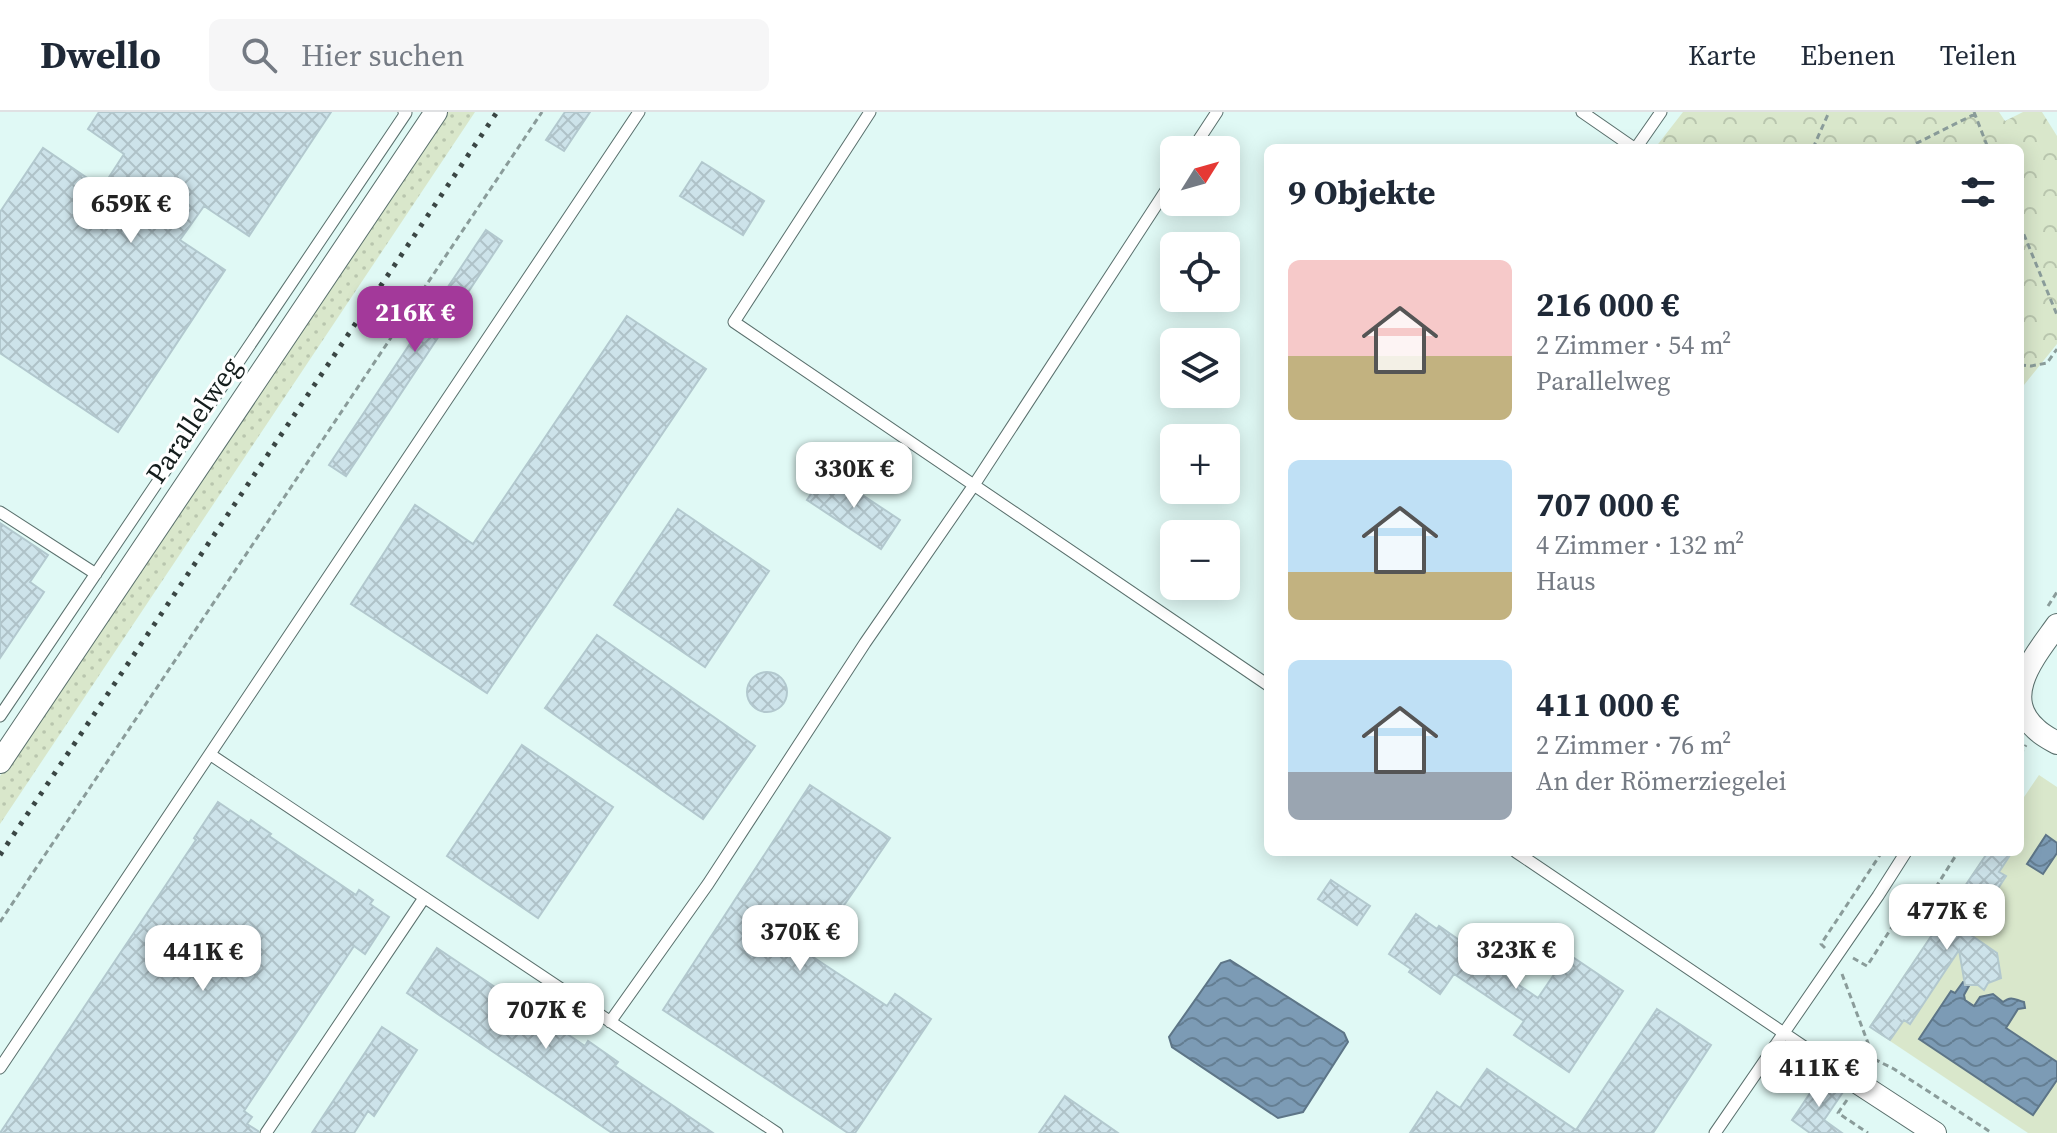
<!DOCTYPE html>
<html lang="de">
<meta charset="utf-8">
<style>
body{margin:0;font-family:"Source Serif 4",serif;background:#f6f6f7;color:#1f2937;height:100vh;display:flex;flex-direction:column;font-size:30px;white-space:nowrap}
*{box-sizing:border-box;margin:0}
p{font-size:26px;color:#747a83}
.icon{flex:none;width:44px;height:44px;fill:none;stroke:currentColor;stroke-width:2;stroke-linecap:round;stroke-linejoin:round}
.map{position:relative;flex:1;overflow:hidden}
.side{position:absolute;left:1264px;top:32px;width:760px;height:712px;display:flex;flex-direction:column;background:#fff;border-radius:12px;box-shadow:0 4px 20px #0003}
.side>*{flex:none}
.needle{width:52px;rotate:53deg}
.fabs{position:absolute;left:1160px;top:24px;display:grid;gap:16px}
.fabs a{display:grid;place-items:center;width:80px;height:80px;border-radius:12px;background:#fff;box-shadow:0 4px 20px #0003;font-size:40px}
.price{position:absolute;translate:-50% -68px;padding:0 18px;border-radius:16px;background:#fff;color:#222;font-size:26px;line-height:52px;filter:drop-shadow(0 2px 4px #0008)}
.price::after{content:'';position:absolute;left:50%;top:48px;width:24px;height:18px;margin-left:-12px;background:inherit;clip-path:polygon(0 0,100% 0,50% 100%)}
.price.active{background:#a3399a;color:#fff}
ul{padding:0;list-style:none}
li{display:flex;align-items:center;gap:24px;height:200px;padding:0 24px}
li span{display:grid;place-items:center;flex:none;width:224px;height:160px;border-radius:12px;color:#555}
li>.icon{margin-inline-start:auto}
span .icon{width:96px;height:96px;fill:#fffc;stroke-width:1}
li b{font-size:34px}
h2{display:flex;justify-content:space-between;align-items:center;height:96px;padding:0 24px;font-size:34px}
header{display:flex;align-items:center;gap:48px;box-sizing:border-box;height:112px;padding:0 40px;background:#fff;border-bottom:2px solid #e0e1e3}
header strong{font-size:38px}
nav{display:flex;gap:44px;margin-inline-start:auto;font-size:28px}
.search{width:560px;height:72px;background:#f6f6f7;display:flex;align-items:center;gap:20px;box-sizing:border-box;padding:0 28px;border-radius:12px;color:#747a83;font-size:30px}
.map>svg:first-child{display:block}
.grass{fill:url(#grass-dots)}
.forest{fill:url(#forest-crowns)}
.pitch{fill:#d9e7cb}
.water{fill:url(#water-waves);stroke:#5d7587;stroke-width:2}
.building{fill:url(#building-cross-hatch);stroke:#b2c8ce;stroke-width:2}
.lines{fill:none;stroke-linecap:round;stroke-linejoin:round}
.lane-casing{stroke:#5a706d;stroke-width:13}
.street-casing{stroke:#5a706d;stroke-width:24}
.path{stroke:#8a9c9a;stroke-width:3;stroke-dasharray:6 4;stroke-linecap:butt}
.lane{stroke:#fff;stroke-width:11}
.street{stroke:#fff;stroke-width:22}
.rail{stroke:#3a4644;stroke-width:5;stroke-dasharray:4 8;stroke-linecap:butt}
.labels{text-anchor:middle;dominant-baseline:central;stroke-width:6;stroke-linejoin:round;paint-order:stroke}
.street-label{font-size:28px;fill:#141d1c;stroke:#fff}
</style>
<header>
<strong>Dwello</strong>
<div class="search"><svg class="icon" aria-label="search" viewBox="0 0 24 24"><circle cx="10" cy="10" r="6"/><path d="M15 15l6 6"/></svg>Hier suchen</div>
<nav><a>Karte</a><a>Ebenen</a><a>Teilen</a></nav>
</header>
<div class="map">
<svg width="2057" height="1021" viewBox="0 0 2057 1021">
<defs>
<pattern id="grass-dots" width="8" height="8" patternUnits="userSpaceOnUse" patternTransform="scale(2)"><rect width="8" height="8" fill="#d9e7cb"/><path d="M2 2h.1M6 6h.1" fill="none" stroke="#b9c6ae" stroke-width="1.8" stroke-linecap="round"/></pattern>
<pattern id="forest-crowns" width="20" height="18" patternUnits="userSpaceOnUse" patternTransform="scale(2)"><rect width="20" height="18" fill="#d9e7cb"/><path d="M2 6a3 3 0 1 1 6 0M12 15a3 3 0 1 1 6 0" fill="none" stroke="#b9c6ae"/></pattern>
<pattern id="water-waves" width="16" height="10" patternUnits="userSpaceOnUse" patternTransform="scale(2)"><rect width="16" height="10" fill="#7c9bb5"/><path d="M0 5q4-4 8 0t8 0" fill="none" stroke="#647e92"/></pattern>
<pattern id="building-cross-hatch" width="8" height="8" patternUnits="userSpaceOnUse" patternTransform="scale(2)"><rect width="8" height="8" fill="#cde3ea"/><path d="M0 0l8 8M0 8l8-8" fill="none" stroke="#afc2c8"/></pattern>
</defs>
<rect width="100%" height="100%" fill="#e0f9f5"/>
<path class="grass" d="M447 0H475L0 712V664Z"/>
<path class="forest" d="M1683 0H1999L2005 9 2023 0H2042L2057 24V232L2020 278V36H1655Z"/>
<path class="pitch" d="M2039 663 2057 675V1021H2028L1869 915 1987 740H2020V691Z"/>
<path class="water" d="M2046 723 2057 731V741L2043 762 2027 752Z
M1230 848 1344 921 1348 930 1303 1000 1278 1006 1172 935 1169 925 1221 851Z
M1963 870H1964L1965 873 1969 874 1964 883 1965 888 1974 894 1980 885 1993 882 2003 890C2012 883 2015 888 2024 890L2025 896 2018 897 2006 916 2057 950V968L2033 1003 1919 927 1951 879 1955 881Z"/>
<path class="building" d="M99 0H331L249 124 204 94 180 128 225 158 118 320 0 241V100L43 36 102 76 124 42 88 17Z
M565 0H590L564 39 546 28Z
M702 50 764 89 743 123 680 84Z
M486 118 502 129 346 364 329 353Z
M627 204 706 257 487 581 351 492 415 393 473 432Z
M826 359 900 408 881 437 807 388Z
M678 397 769 459 705 555 614 493Z
M0 411 48 443 30 470 44 480 0 546Z
M597 523 755 634 703 707 545 596Z
M747 580a20 20 0 1 1 40 0a20 20 0 1 1-40 0Z
M522 633 613 695 538 806 447 744Z
M810 673 890 726 810 843 887 894 895 882 931 907 855 1021H848L663 898Z
M218 690 249 711 251 708 271 722 269 724 356 783 359 778 373 788 370 792 389 805 365 842 354 834 244 999 252 1005 247 1012 258 1019V1021H0L196 728 194 726Z
M1988 740H2012L1999 760 2006 764 1995 781 1985 774 1967 802 1976 808 1968 821 1997 841 2001 866 1988 871 1984 878 1978 873H1965L1959 838 1910 912 1904 908 1890 928 1870 915Z
M1331 768 1370 794 1357 813 1318 787Z
M1416 802 1437 817 1439 814 1472 837 1470 840 1538 886 1568 842 1623 879 1569 960 1514 923 1524 909 1454 862 1440 882 1409 860 1411 857 1389 842Z
M437 836 517 890 521 884 554 906 551 911 585 934 588 929 618 950 615 954 713 1021H612L407 881Z
M1657 897 1711 933 1653 1021H1410L1437 980 1460 996 1487 957 1576 1018Z
M382 915 417 938 374 1004 368 999 354 1021H312Z
M1821 965 1843 980 1824 1008 1842 1021H1810L1792 1008Z
M1065 984 1118 1021H1039Z"/>
<g class="lines">
<g class="lane-casing">
<path id="lane" d="M870 0 734 210 1268 573
M1582 0 1634 36
M1636 36 1661 0
M1192 38 1217 0
M0 400 96 462
M0 604 406 1 404 0
M211 643 777 1021
M1516 740 1840 959
M610 910 708 772 865 531 974 373 1174 66
M0 956 639 0
M266 1021 424 786
M1715 1021 1878 784 1906 740"/>
</g>
<g class="street-casing">
<path id="street" d="M2057 513C2036 543 1999 584 2036 617 2042 623 2050 627 2057 631
M0 650 436 0
M1840 959 1935 1021"/>
</g>
<path class="path" d="M1974 0 1988 36
M1813 36 1829 0
M1907 36 1975 2
M2020 113 2057 203
M2020 253 2031 254 2047 251 2057 237
M2048 494 2057 480
M2020 643 2026 633
M1890 793 1914 810 1958 740
M0 810 542 0
M1914 810 1933 823
M1825 836 1821 832 1882 740
M1853 846 1867 854 1901 801
M1842 862 1874 947 1869 955
M1874 947 1894 957 1992 1021
M1847 988 1838 1001 1868 1021"/>
<use href="#lane" class="lane"/>
<use href="#street" class="street"/>
<path class="rail" d="M0 743 497 0"/>
</g>
<g class="labels">
<g class="street-label">
<text transform="translate(193 308) rotate(-56)">Parallelweg</text>
</g>
</g>
</svg>
<div class="fabs">
<a><svg class="needle" viewBox="-14 -14 28 28"><path d="M0-13l5 13h-10z" fill="#e53935"/><path d="M0 13l5-13h-10z" fill="#747a83"/></svg></a>
<a><svg class="icon" aria-label="locate" viewBox="0 0 24 24"><circle cx="12" cy="12" r="6"/><path d="M12 2v4M12 18v4M2 12h4M18 12h4"/></svg></a>
<a><svg class="icon" aria-label="layers" viewBox="0 0 24 24"><path d="M12 4l9 5-9 5-9-5zM3 14l9 5 9-5"/></svg></a>
<a>+</a>
<a>−</a>
</div>
<b class="price" style="left:131px;top:133px">659K €</b>
<b class="price active" style="left:415px;top:242px">216K €</b>
<b class="price" style="left:854px;top:398px">330K €</b>
<b class="price" style="left:1947px;top:840px">477K €</b>
<b class="price" style="left:800px;top:861px">370K €</b>
<b class="price" style="left:1516px;top:879px">323K €</b>
<b class="price" style="left:203px;top:881px">441K €</b>
<b class="price" style="left:546px;top:939px">707K €</b>
<b class="price" style="left:1819px;top:997px">411K €</b>
<section class="side">
<h2>9 Objekte<svg class="icon" aria-label="filters" viewBox="0 0 24 24"><path d="M4 7h16M4 17h16"/><circle cx="9" cy="7" r="2"/><circle cx="15" cy="17" r="2"/></svg></h2>
<ul>
<li><span style="background:linear-gradient(#f6c9c9 60%,#c2b280 0)"><svg class="icon" aria-label="home" viewBox="0 0 24 24"><path d="M3 11l9-7 9 7M6 9v11h12V9"/></svg></span><div><b>216 000 €</b><p>2 Zimmer · 54 m²</p><p>Parallelweg</p></div></li>
<li><span style="background:linear-gradient(#bfe0f5 70%,#c2b280 0)"><svg class="icon" aria-label="home" viewBox="0 0 24 24"><path d="M3 11l9-7 9 7M6 9v11h12V9"/></svg></span><div><b>707 000 €</b><p>4 Zimmer · 132 m²</p><p>Haus</p></div></li>
<li><span style="background:linear-gradient(#bfe0f5 70%,#9aa5b1 0)"><svg class="icon" aria-label="home" viewBox="0 0 24 24"><path d="M3 11l9-7 9 7M6 9v11h12V9"/></svg></span><div><b>411 000 €</b><p>2 Zimmer · 76 m²</p><p>An der Römerziegelei</p></div></li>
</ul>
</section>
</div>
